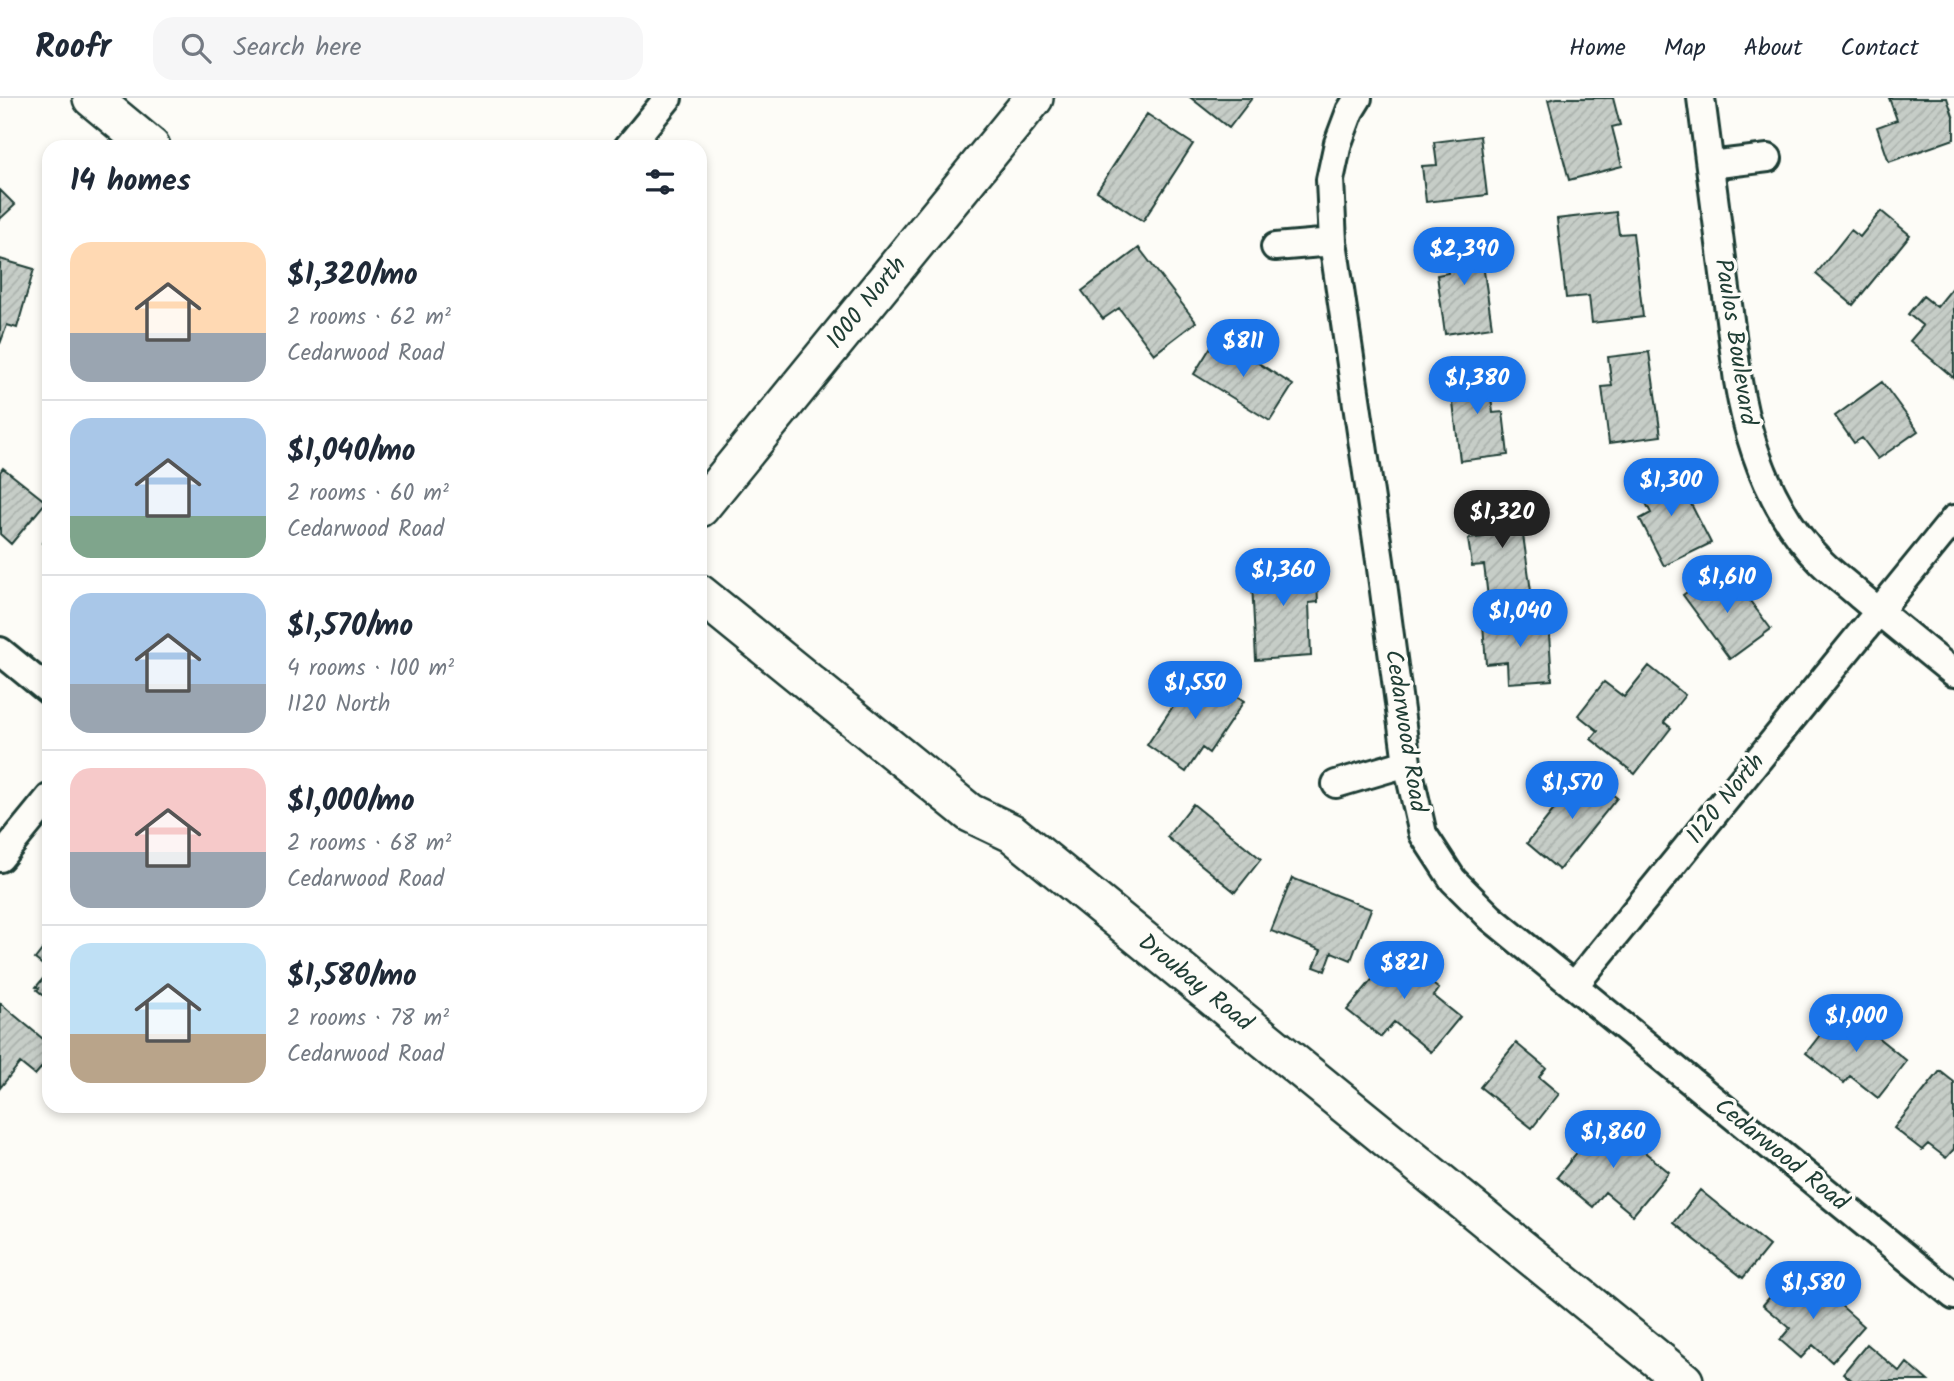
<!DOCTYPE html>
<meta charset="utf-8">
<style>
body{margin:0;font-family:Kalam,sans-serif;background:#f6f6f7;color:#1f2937;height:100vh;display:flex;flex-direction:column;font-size:26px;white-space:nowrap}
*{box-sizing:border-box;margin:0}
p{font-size:23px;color:#747a83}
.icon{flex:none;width:38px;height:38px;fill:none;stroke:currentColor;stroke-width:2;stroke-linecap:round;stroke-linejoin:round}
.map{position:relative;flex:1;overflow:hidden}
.sheet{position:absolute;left:42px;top:42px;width:665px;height:973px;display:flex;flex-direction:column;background:#fff;border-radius:21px;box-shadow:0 4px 10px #0003}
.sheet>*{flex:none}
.price{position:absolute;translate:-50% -60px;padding:0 16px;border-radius:24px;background:#1a73e8;color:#fff;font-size:23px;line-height:46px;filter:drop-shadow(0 2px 4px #0008)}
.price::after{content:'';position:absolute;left:50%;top:42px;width:21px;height:16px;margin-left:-10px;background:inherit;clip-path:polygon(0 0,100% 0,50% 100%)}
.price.on{background:#222;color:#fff}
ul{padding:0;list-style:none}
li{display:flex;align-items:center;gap:21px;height:175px;padding:0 28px}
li+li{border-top:2px solid #e0e1e3}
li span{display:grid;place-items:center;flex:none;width:196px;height:140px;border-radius:21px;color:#555}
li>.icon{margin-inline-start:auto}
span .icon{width:84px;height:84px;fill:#fffc;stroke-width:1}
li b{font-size:30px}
h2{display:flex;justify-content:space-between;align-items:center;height:84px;padding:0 28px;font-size:30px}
header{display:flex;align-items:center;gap:42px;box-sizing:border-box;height:98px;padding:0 35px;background:#fff;border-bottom:2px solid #e0e1e3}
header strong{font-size:33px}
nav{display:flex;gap:38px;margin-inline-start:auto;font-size:24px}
.search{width:490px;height:63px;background:#f6f6f7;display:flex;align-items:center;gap:18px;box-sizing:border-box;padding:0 24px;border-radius:21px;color:#747a83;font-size:26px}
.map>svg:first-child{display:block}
.building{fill:url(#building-hatch);stroke:#1f3d34;stroke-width:2}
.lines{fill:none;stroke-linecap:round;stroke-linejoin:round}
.street-casing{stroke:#1f3d34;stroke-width:32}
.secondary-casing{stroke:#1f3d34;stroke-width:42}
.street{stroke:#fdfcf7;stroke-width:26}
.secondary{stroke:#fdfcf7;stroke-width:37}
.labels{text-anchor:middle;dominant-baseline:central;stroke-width:7;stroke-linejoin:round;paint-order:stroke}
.street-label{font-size:24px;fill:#1f3d34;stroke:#fdfcf7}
</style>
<header>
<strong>Roofr</strong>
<div class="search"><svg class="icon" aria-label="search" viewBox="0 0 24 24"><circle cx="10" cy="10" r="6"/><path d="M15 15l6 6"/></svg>Search here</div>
<nav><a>Home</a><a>Map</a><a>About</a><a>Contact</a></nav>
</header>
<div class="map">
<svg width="1954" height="1283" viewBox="0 0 1954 1283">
<defs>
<pattern id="building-hatch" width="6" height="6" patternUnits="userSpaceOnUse" patternTransform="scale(1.75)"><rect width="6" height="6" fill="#c6cdc7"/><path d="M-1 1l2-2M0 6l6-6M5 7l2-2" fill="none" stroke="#aab1ac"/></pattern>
</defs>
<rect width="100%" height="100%" fill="#fdfcf7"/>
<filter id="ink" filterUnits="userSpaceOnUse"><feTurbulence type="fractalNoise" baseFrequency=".0143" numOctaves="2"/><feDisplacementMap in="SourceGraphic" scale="14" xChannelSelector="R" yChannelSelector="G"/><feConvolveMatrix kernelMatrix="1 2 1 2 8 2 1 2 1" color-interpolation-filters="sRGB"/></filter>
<g filter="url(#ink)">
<path class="building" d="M1191 0H1252L1229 30Z
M1557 0H1613L1620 27 1612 29 1622 68 1569 82 1548 2Z
M1889 0H1947L1954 21V41L1889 64 1877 29 1897 22Z
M1147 16 1193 46 1143 123 1097 93Z
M1480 38 1487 97 1426 104 1422 68 1437 67 1434 44Z
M0 92 15 107 0 121Z
M1881 113 1910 137 1853 207 1816 176 1851 132 1860 139Z
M1616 114 1619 136 1633 135 1643 219 1592 225 1589 198 1566 200 1557 121Z
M1479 138 1492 229 1445 236 1437 177 1448 175 1443 143Z
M1139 150 1196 224 1154 256 1119 210 1103 221 1082 193Z
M0 161 34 171 17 230 7 227 0 246Z
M1954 188V280L1910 243 1923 228 1908 216 1923 198 1937 209Z
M1217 239 1293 287 1270 323 1194 276Z
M1649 254 1661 338 1609 345 1602 289 1612 288 1608 259Z
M1487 268 1493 315 1503 314 1508 357 1460 363 1449 272Z
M1882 284 1918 333 1878 361 1862 340 1854 345 1835 318Z
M1672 369 1711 445 1664 468 1640 421 1651 415 1637 387Z
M3 370 46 404 11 446 0 436V374Z
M1518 402 1531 493 1488 499 1484 467 1472 468 1468 441 1484 439 1480 408Z
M49 437V454L43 449 44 447 42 445Z
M1316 462 1318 504 1309 505 1311 558 1256 562 1251 466Z
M1713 475 1731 499 1741 491 1771 531 1730 561 1683 497Z
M1548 521 1552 582 1508 585 1507 564 1486 566 1483 526Z
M1649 568 1685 597 1664 624 1671 630 1635 676 1591 641 1598 633 1578 617 1604 584 1624 599Z
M1198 571 1244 603 1209 655 1202 650 1186 674 1147 647Z
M1584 674 1617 700 1559 772 1527 745Z
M1193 706 1261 761 1235 794 1167 739Z
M1292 780 1371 811 1351 862 1332 854 1325 873 1314 869 1321 852 1271 833Z
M49 843V872L35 861Z
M1402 845 1428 866 1420 876 1439 891 1434 898 1460 919 1431 954 1394 924 1381 939 1347 912Z
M46 877 48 879 49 877V902L37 892 39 890 36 889Z
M0 905 49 946V961L35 977 20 965 0 990Z
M1841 910 1907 963 1878 1000 1850 978 1844 985 1806 955Z
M1516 945 1546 970 1539 979 1559 996 1532 1030 1480 989Z
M1940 973 1954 984V1051L1946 1060 1928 1046 1922 1052 1894 1030Z
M1604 1021 1669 1074 1633 1117 1605 1094 1593 1109 1557 1079Z
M1700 1092 1769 1148 1743 1180 1674 1125Z
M1787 1179 1811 1200 1821 1190 1864 1228 1832 1264 1813 1247 1801 1260 1780 1242 1790 1230 1763 1207Z
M1867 1246 1900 1274 1907 1265 1928 1283H1853L1843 1275Z"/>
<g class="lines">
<g class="street-casing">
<path id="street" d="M1358 0 1350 13 1338 45 1330 82 1333 144 1380 463 1407 665 1423 736 1453 782 1491 820 1954 1198
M1701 0 1738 283C1749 350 1773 416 1822 465 1833 476 1847 486 1859 497 1890 523 1922 549 1954 575
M628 49 668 0
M1710 67 1768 60
M1275 149 1333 144
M0 553 49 593
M1336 686 1407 665
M0 760 49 700
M1574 888 1954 421"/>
</g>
<g class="secondary-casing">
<path id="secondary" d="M92 0 151 49
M700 410 1034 0
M700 496 970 715 1012 735 1684 1283"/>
</g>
<use href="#street" class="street"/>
<use href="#secondary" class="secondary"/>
</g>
</g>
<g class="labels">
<g class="street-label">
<text transform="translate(867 205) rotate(-51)">1000 North</text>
<text transform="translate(1735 244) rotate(81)">Paulos Boulevard</text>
<text transform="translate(1405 633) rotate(81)">Cedarwood Road</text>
<text transform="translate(1726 701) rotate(-51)">1120 North</text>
<text transform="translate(1195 885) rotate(39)">Droubay Road</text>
<text transform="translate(1781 1057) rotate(39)">Cedarwood Road</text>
</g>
</g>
</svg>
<b class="price" style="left:1464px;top:189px">$2,390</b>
<b class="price" style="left:1243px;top:281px">$811</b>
<b class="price" style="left:1477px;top:318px">$1,380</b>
<b class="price" style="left:1671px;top:420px">$1,300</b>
<b class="price on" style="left:1502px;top:452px">$1,320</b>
<b class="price" style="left:1283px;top:510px">$1,360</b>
<b class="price" style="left:1727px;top:517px">$1,610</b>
<b class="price" style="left:1520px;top:551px">$1,040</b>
<b class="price" style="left:1195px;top:623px">$1,550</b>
<b class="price" style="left:1572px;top:723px">$1,570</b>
<b class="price" style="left:1404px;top:903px">$821</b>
<b class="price" style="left:1856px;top:956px">$1,000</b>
<b class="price" style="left:1613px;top:1072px">$1,860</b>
<b class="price" style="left:1813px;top:1223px">$1,580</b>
<section class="sheet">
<h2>14 homes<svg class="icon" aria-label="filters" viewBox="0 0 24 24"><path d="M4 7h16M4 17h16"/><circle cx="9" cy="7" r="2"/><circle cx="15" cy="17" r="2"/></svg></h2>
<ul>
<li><span style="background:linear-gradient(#ffd9b3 65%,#9aa5b1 0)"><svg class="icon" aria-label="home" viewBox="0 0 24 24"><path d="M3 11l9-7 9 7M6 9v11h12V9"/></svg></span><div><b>$1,320/mo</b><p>2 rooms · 62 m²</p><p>Cedarwood Road</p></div></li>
<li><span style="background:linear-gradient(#a9c7e8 70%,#7fa58c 0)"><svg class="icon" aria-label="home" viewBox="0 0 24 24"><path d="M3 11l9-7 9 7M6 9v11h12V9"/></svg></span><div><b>$1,040/mo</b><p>2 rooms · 60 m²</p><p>Cedarwood Road</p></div></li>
<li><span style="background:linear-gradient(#a9c7e8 65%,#9aa5b1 0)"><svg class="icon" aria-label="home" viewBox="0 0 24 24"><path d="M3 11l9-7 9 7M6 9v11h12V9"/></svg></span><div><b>$1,570/mo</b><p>4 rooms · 100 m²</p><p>1120 North</p></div></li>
<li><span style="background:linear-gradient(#f6c9c9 60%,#9aa5b1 0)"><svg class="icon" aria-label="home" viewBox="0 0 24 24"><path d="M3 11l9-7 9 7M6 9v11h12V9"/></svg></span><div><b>$1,000/mo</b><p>2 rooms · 68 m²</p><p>Cedarwood Road</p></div></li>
<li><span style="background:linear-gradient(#bfe0f5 65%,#b9a48a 0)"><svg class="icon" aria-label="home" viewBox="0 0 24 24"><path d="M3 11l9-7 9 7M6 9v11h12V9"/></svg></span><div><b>$1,580/mo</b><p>2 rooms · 78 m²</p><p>Cedarwood Road</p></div></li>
</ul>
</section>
</div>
